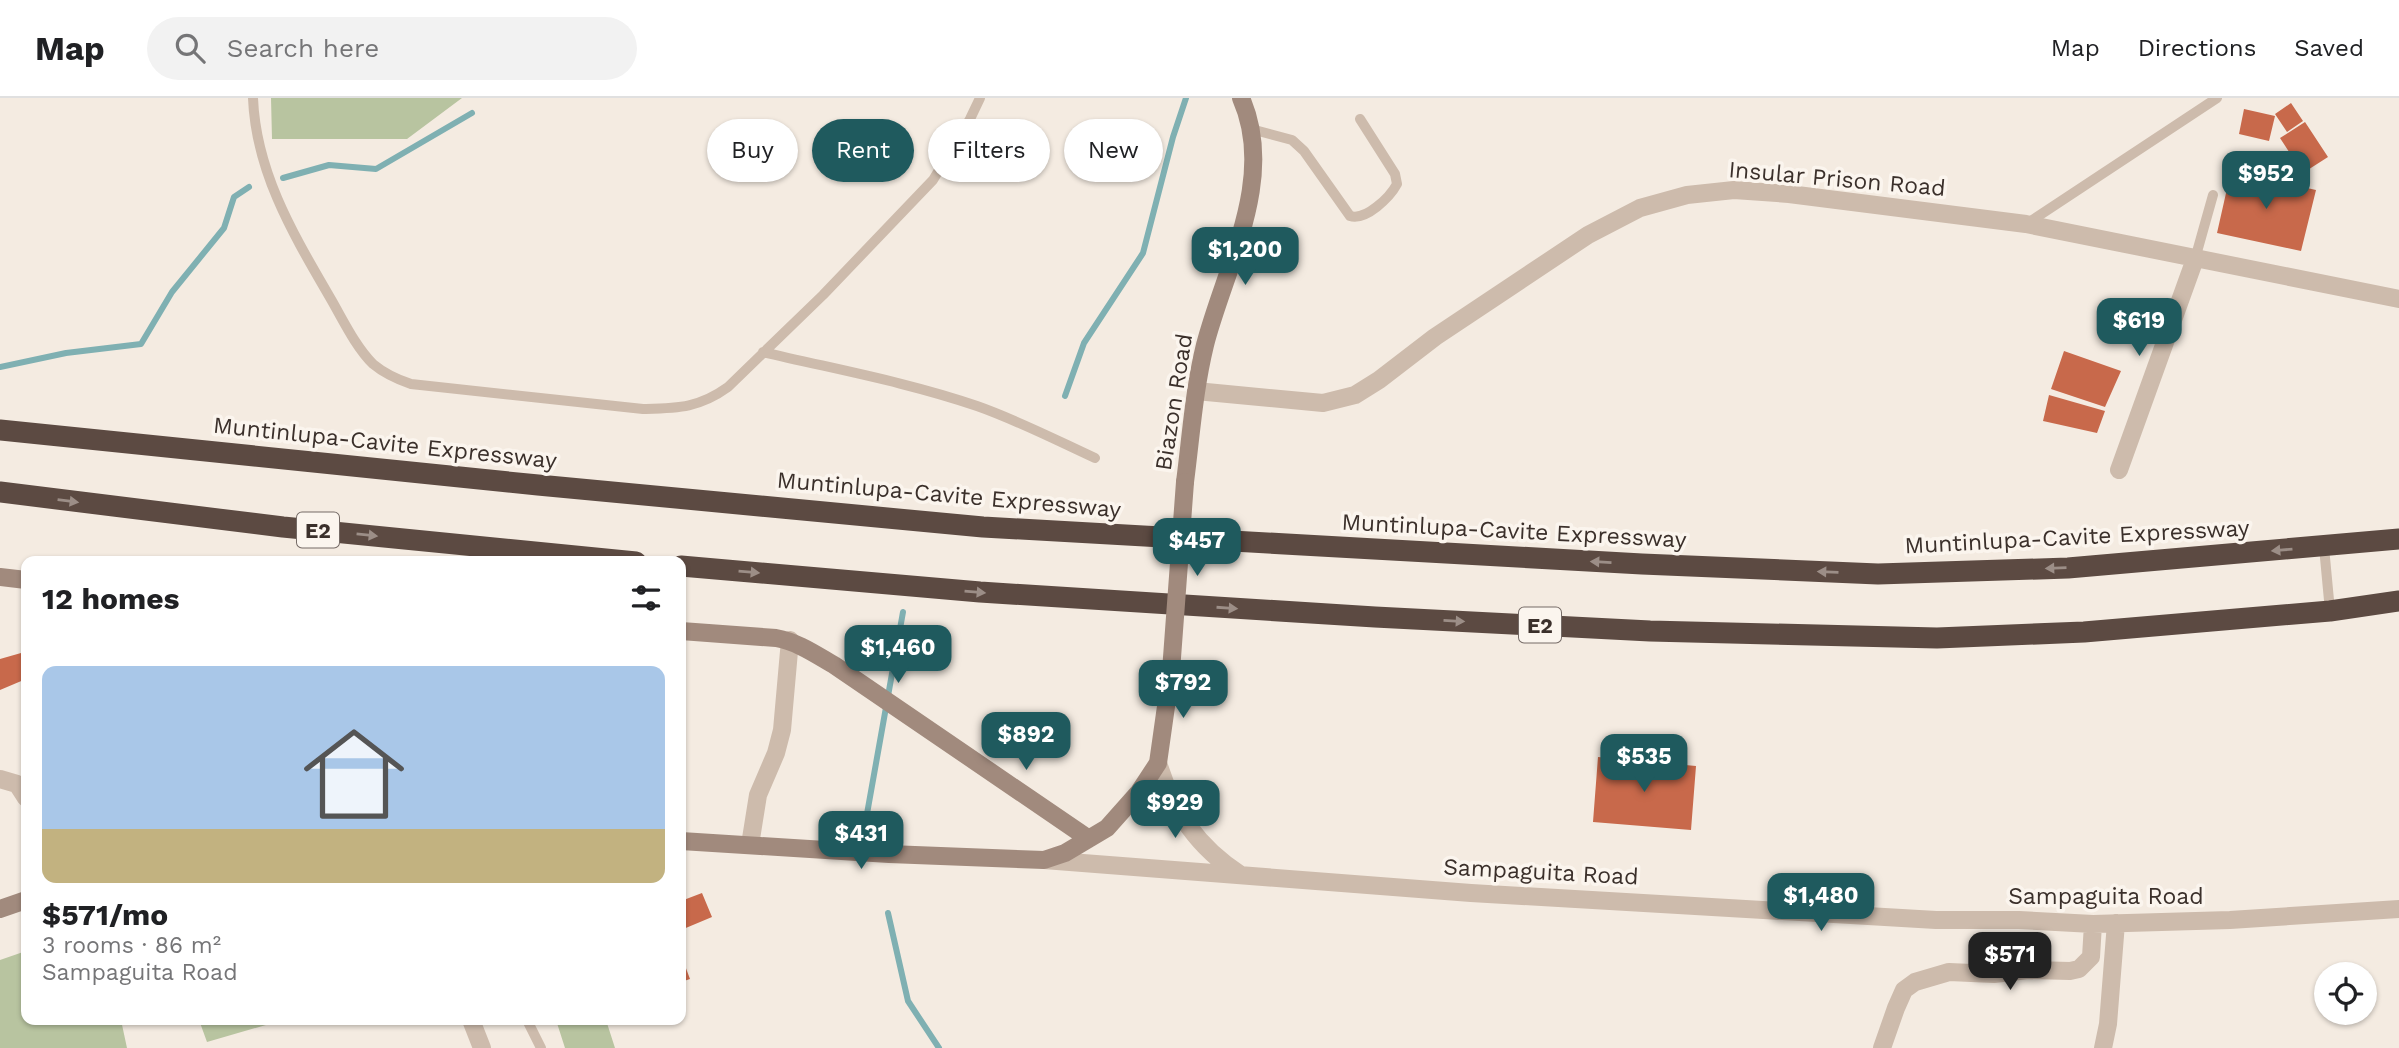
<!DOCTYPE html>
<meta charset="utf-8">
<style>
body{margin:0;font-family:"Work Sans",sans-serif;background:#f2f2f2;color:#202124;height:100vh;display:flex;flex-direction:column;font-size:26px;white-space:nowrap}
*{box-sizing:border-box;margin:0}
p{font-size:23px;color:#757577}
.icon{flex:none;width:38px;height:38px;fill:none;stroke:currentColor;stroke-width:2;stroke-linecap:round;stroke-linejoin:round}
.map{position:relative;flex:1;overflow:hidden}
.details{position:absolute;left:21px;top:458px;width:665px;height:469px;display:flex;flex-direction:column;background:#fff;border-radius:14px;box-shadow:0 2px 5px #0004}
.details>*{flex:none}
.guide{position:absolute;left:707px;top:21px;width:665px;height:63px;display:flex;gap:14px}
.controls{position:absolute;left:2314px;top:864px;display:grid;gap:14px}
.controls a{display:grid;place-items:center;width:63px;height:63px;border-radius:50%;background:#fff;box-shadow:0 2px 5px #0004;font-size:35px}
.price{position:absolute;translate:-50% -60px;padding:0 16px;border-radius:14px;background:#1f5a5e;color:#fff;font-size:23px;line-height:46px;filter:drop-shadow(0 2px 4px #0008)}
.price::after{content:'';position:absolute;left:50%;top:42px;width:21px;height:16px;margin-left:-10px;background:inherit;clip-path:polygon(0 0,100% 0,50% 100%)}
.price.current{background:#222;color:#fff}
ul{padding:0;list-style:none}
li{display:grid;align-content:center;gap:14px;height:371px;padding:0 21px}
li+li{border-top:2px solid #e0e0e0}
li span{display:grid;place-items:center;height:217px;border-radius:14px;color:#555}
li>.icon{margin-inline-start:auto}
span .icon{width:126px;height:126px;fill:#fffc;stroke-width:1}
li b{font-size:30px}
h2{display:flex;justify-content:space-between;align-items:center;height:84px;padding:0 21px;font-size:30px}
.pill{padding:0 24px;border-radius:32px;background:#fff;box-shadow:0 2px 5px #0004;font-size:24px;line-height:63px}
.pill.current{background:#1f5a5e;color:#fff}
header{display:flex;align-items:center;gap:42px;box-sizing:border-box;height:98px;padding:0 35px;background:#fff;border-bottom:2px solid #e0e0e0}
header strong{font-size:33px}
nav{display:flex;gap:38px;margin-inline-start:auto;font-size:24px}
.search{width:490px;height:63px;background:#f2f2f2;display:flex;align-items:center;gap:18px;box-sizing:border-box;padding:0 24px;border-radius:38px;color:#757577;font-size:26px}
.map>svg:first-child{display:block}
.green{fill:#b8c4a0}
.lines{fill:none;stroke-linecap:round;stroke-linejoin:round}
.stream{stroke:#7fb0b2;stroke-width:6}
.building{fill:#c8694b}
.lane{stroke:#cdbbac;stroke-width:10}
.street{stroke:#cdbbac;stroke-width:18}
.secondary{stroke:#a18a7d;stroke-width:18}
.highway{stroke:#5c4a42;stroke-width:21}
.secondary-bridge{stroke:#a18a7d;stroke-width:18}
.oneway{fill:#9c8e87}
.labels{text-anchor:middle;dominant-baseline:central;stroke-width:7;stroke-linejoin:round;paint-order:stroke}
.shield{fill:#fbf5ee;stroke:#756b66;stroke-width:2}
.shield-label{font-size:21px;font-weight:bold;fill:#3b302b}
.street-label{font-size:23px;fill:#3b302b;stroke:#fbf5ee}
</style>
<header>
<strong>Map</strong>
<div class="search"><svg class="icon" aria-label="search" viewBox="0 0 24 24"><circle cx="10" cy="10" r="6"/><path d="M15 15l6 6"/></svg>Search here</div>
<nav><a>Map</a><a>Directions</a><a>Saved</a></nav>
</header>
<div class="map">
<svg width="2399" height="950" viewBox="0 0 2399 950">
<rect width="100%" height="100%" fill="#f4ebe1"/>
<path class="green" d="M271 0H462L407 41H272Z
M26 853V922H121L127 950H0V862Z
M199 922H283L207 944Z
M556 922H606L615 950H565Z"/>
<g class="lines">
<path class="stream" d="M283 80 329 67 376 71 472 15
M0 269 66 255 141 246 172 194 224 130 234 99 249 89
M1065 298 1084 245 1143 155 1173 39 1186 0
M865 727 903 514
M888 815 908 903 939 950"/>
</g>
<path class="building" d="M2291 5 2303 23 2287 34 2275 16Z
M2244 11 2275 18 2269 43 2239 36Z
M2305 24 2328 59 2303 75 2280 40Z
M2231 73 2316 92 2301 153 2217 135Z
M2064 253 2121 273 2105 309 2051 291Z
M2049 297 2105 313 2097 335 2043 323Z
M21 555 26 567V581L0 592V561Z
M1598 659 1696 668 1691 732 1593 724Z
M702 795 712 819 681 832V803Z
M681 857 690 881 681 884Z"/>
<g class="lines">
<path class="lane" d="M253 0C256 76 295 139 332 203 344 224 356 249 373 266 385 276 396 281 411 286L643 311C678 310 699 310 728 289L823 197 933 82 970 21 980 0
M1251 31 1292 42 1304 53 1350 118C1366 123 1390 99 1397 86L1395 76 1360 21
M2028 125 2217 0
M2195 161 2213 97
M763 254C834 271 907 284 977 308 1017 322 1056 342 1095 360
M2324 449 2330 513
M527 922 541 950"/>
<path class="street" d="M1196 293 1323 305 1355 297 1379 282 1435 239 1588 137 1640 110 1687 97 1734 92 1789 96 2026 126 2399 201
M2119 372 2195 161
M1158 665C1173 713 1198 750 1241 777
M0 681 17 686 26 700
M750 747 758 697 776 655 782 632 790 542
M1044 762 1471 795 1936 822H2019L2093 826 2230 822 2399 811
M471 922 482 950
M1882 950 1896 910 1904 892 1915 884 1949 874 1994 876 2028 872 2070 873 2079 871 2091 859 2093 826
M2103 950 2108 926 2116 825"/>
<path class="secondary" d="M1185 384C1191 338 1194 292 1205 247 1225 169 1277 81 1241 0
M0 479 26 482
M681 533 776 540C798 544 815 556 834 567L1089 741
M681 743 889 756 1044 762 1065 755 1107 730 1139 694 1158 665 1171 573
M0 811 26 802"/>
<path class="highway" d="M0 332 538 387 983 429 1642 466 1878 476 2068 470 2399 441
M0 394 283 429 636 464
M681 468 980 494 1375 519 1650 533 1937 540 2084 534 2330 513 2399 503"/>
<path class="secondary-bridge" d="M1171 573 1185 384"/>
</g>
<defs><path id="oneway-solid" d="M-6-.8H1V-3.2L6.5 0L1 3.2V.8H-6Z" transform="scale(1.75)"/></defs>
<g class="oneway">
<use href="#oneway-solid" transform="translate(68 403) rotate(7)"/>
<use href="#oneway-solid" transform="translate(367 437) rotate(6)"/>
<use href="#oneway-solid" transform="translate(2282 452) rotate(175)"/>
<use href="#oneway-solid" transform="translate(1601 464) rotate(-177)"/>
<use href="#oneway-solid" transform="translate(2056 470) rotate(178)"/>
<use href="#oneway-solid" transform="translate(749 474) rotate(5)"/>
<use href="#oneway-solid" transform="translate(1828 474) rotate(-178)"/>
<use href="#oneway-solid" transform="translate(975 494) rotate(5)"/>
<use href="#oneway-solid" transform="translate(1227 510) rotate(4)"/>
<use href="#oneway-solid" transform="translate(1454 523) rotate(3)"/>
</g>
<g class="labels">
<g class="shield">
<rect x="297" y="414.5" width="42" height="35" rx="5"/>
<rect x="1519" y="509.5" width="42" height="35" rx="5"/>
</g>
<g class="shield-label">
<text x="318" y="432">E2</text>
<text x="1540" y="527">E2</text>
</g>
<g class="street-label">
<text transform="translate(1837 81) rotate(5)">Insular Prison Road</text>
<text transform="translate(1174 304) rotate(-81)">Biazon Road</text>
<text transform="translate(385 345) rotate(6)">Muntinlupa-Cavite Expressway</text>
<text transform="translate(949 397) rotate(5)">Muntinlupa-Cavite Expressway</text>
<text transform="translate(1514 433) rotate(3)">Muntinlupa-Cavite Expressway</text>
<text transform="translate(2077 439) rotate(-3)">Muntinlupa-Cavite Expressway</text>
<text transform="translate(1541 774) rotate(3)">Sampaguita Road</text>
<text x="2106" y="798">Sampaguita Road</text>
</g>
</g>
</svg>
<div class="controls">
<a><svg class="icon" aria-label="locate" viewBox="0 0 24 24"><circle cx="12" cy="12" r="6"/><path d="M12 2v4M12 18v4M2 12h4M18 12h4"/></svg></a>
</div>
<b class="price" style="left:2266px;top:113px">$952</b>
<b class="price" style="left:1245px;top:189px">$1,200</b>
<b class="price" style="left:2139px;top:260px">$619</b>
<b class="price" style="left:1197px;top:480px">$457</b>
<b class="price" style="left:898px;top:587px">$1,460</b>
<b class="price" style="left:1183px;top:622px">$792</b>
<b class="price" style="left:1026px;top:674px">$892</b>
<b class="price" style="left:1644px;top:696px">$535</b>
<b class="price" style="left:1175px;top:742px">$929</b>
<b class="price" style="left:861px;top:773px">$431</b>
<b class="price" style="left:1821px;top:835px">$1,480</b>
<b class="price current" style="left:2010px;top:894px">$571</b>
<div class="guide">
<a class="pill">Buy</a>
<a class="pill current">Rent</a>
<a class="pill">Filters</a>
<a class="pill">New</a>
</div>
<section class="details">
<h2>12 homes<svg class="icon" aria-label="filters" viewBox="0 0 24 24"><path d="M4 7h16M4 17h16"/><circle cx="9" cy="7" r="2"/><circle cx="15" cy="17" r="2"/></svg></h2>
<ul>
<li><span style="background:linear-gradient(#a9c7e8 75%,#c2b280 0)"><svg class="icon" aria-label="home" viewBox="0 0 24 24"><path d="M3 11l9-7 9 7M6 9v11h12V9"/></svg></span><div><b>$571/mo</b><p>3 rooms · 86 m²</p><p>Sampaguita Road</p></div></li>
</ul>
</section>
</div>
